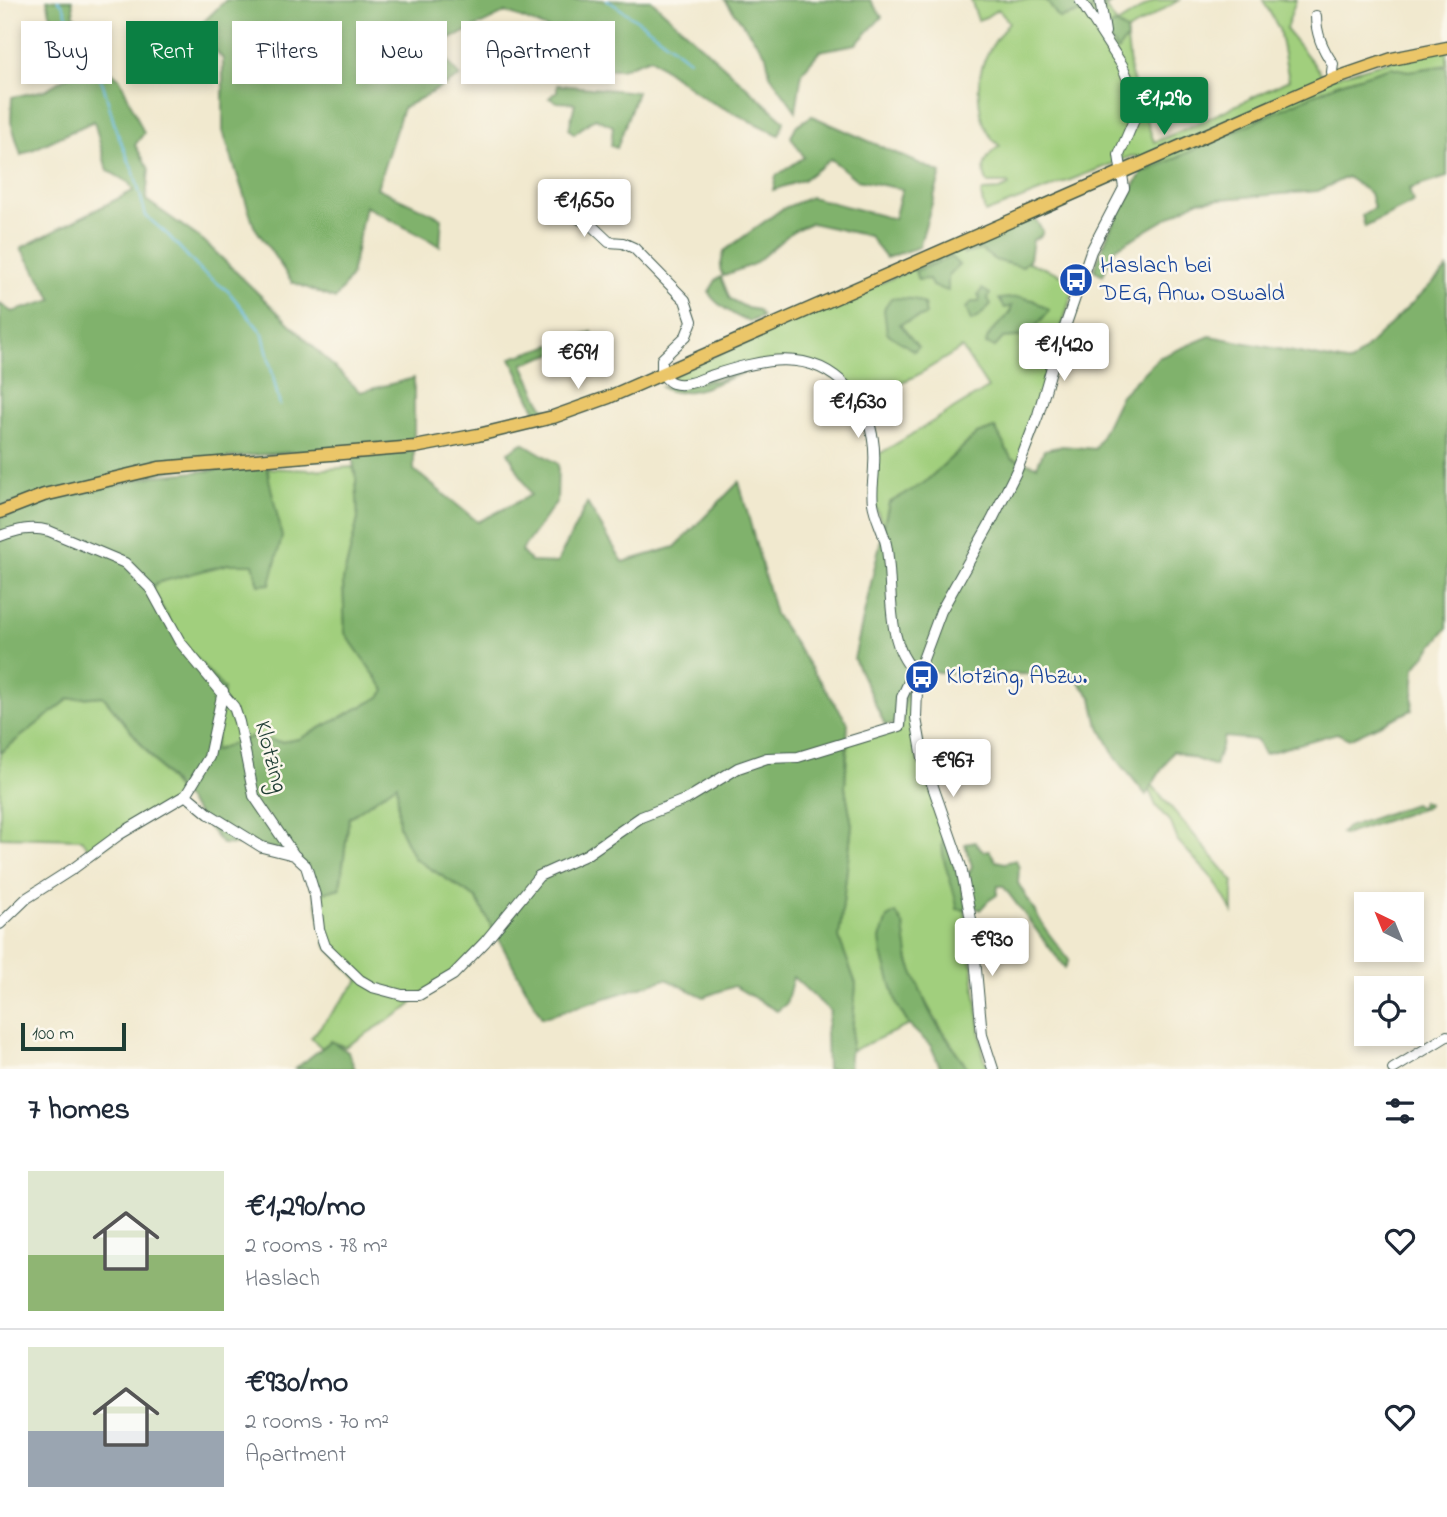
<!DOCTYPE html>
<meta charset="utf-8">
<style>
body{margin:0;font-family:"Indie Flower",sans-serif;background:#f6f6f7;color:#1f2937;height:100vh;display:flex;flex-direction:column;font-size:26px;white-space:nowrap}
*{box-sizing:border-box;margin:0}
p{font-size:23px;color:#747a83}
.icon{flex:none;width:38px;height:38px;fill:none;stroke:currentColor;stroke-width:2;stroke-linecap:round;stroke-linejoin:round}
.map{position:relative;height:1069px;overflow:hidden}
.drawer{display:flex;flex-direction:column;background:#fff;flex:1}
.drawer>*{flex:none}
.top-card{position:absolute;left:21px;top:21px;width:700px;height:63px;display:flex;gap:14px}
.needle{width:46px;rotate:317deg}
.tools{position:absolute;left:1354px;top:892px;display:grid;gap:14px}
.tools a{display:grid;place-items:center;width:70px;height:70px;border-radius:0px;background:#fff;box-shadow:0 4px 10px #0003;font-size:35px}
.scale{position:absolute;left:21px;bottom:18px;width:105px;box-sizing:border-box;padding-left:7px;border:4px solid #1f3d34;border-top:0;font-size:19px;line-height:24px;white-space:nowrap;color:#1f3d34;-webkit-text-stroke:5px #fbf7ec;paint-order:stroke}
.price{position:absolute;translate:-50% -60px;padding:0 16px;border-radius:7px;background:#fff;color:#222;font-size:23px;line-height:46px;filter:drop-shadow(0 2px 4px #0008)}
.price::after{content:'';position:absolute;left:50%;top:42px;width:21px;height:16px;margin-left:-10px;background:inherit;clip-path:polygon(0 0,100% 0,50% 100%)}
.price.current{background:#0b8043;color:#fff}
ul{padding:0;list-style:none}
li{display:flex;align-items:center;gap:21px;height:175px;padding:0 28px}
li+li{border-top:2px solid #e0e1e3}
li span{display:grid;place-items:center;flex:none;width:196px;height:140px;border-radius:0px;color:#555}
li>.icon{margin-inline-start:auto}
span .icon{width:84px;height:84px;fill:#fffc;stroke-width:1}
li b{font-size:30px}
h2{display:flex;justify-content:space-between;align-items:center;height:84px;padding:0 28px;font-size:30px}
.tag{padding:0 24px;border-radius:0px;background:#fff;box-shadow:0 4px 10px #0003;font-size:24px;line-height:63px}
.tag.current{background:#0b8043;color:#fff}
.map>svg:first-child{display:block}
.green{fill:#a1cf7d;stroke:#608658;stroke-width:2}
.forest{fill:#80b26c;stroke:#507850;stroke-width:2}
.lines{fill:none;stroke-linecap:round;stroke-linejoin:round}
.stream{stroke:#6fc1eb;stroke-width:2}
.minor-casing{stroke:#3e574b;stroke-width:12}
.major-casing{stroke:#3e574b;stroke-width:15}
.minor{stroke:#fff;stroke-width:10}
.major{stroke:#ebc669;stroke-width:12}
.labels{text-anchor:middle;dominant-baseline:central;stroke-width:5;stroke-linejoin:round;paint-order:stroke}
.transit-label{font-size:24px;fill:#164399;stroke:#fbf7ec;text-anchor:start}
.street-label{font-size:24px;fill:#1f3d34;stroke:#fbf7ec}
</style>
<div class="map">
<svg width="1447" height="1069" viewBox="0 0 1447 1069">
<rect width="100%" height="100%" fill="#fbf7ec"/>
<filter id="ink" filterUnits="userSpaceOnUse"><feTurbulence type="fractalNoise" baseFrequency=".0143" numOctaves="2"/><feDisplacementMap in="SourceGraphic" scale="14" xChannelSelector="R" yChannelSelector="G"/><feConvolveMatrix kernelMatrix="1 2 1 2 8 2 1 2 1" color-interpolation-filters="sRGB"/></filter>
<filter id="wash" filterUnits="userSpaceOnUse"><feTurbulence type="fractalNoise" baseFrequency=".00686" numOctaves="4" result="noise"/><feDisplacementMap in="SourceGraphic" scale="28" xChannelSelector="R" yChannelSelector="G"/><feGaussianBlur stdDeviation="1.57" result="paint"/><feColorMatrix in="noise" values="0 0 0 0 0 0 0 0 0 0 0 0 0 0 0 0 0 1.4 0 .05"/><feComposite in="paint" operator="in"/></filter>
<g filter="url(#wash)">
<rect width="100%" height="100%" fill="#f1e9cf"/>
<path class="green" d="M971 0H1046L1059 18 1105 7 1117 24 1155 0H1179L1126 32 1131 74 1154 142C1200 124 1244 101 1289 80L1279 29 1263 0H1296L1286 29 1326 79 1447 45V65L1408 71 1391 67 1337 84 1141 174 1136 156H1132L985 213 981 195 983 191 999 190 1009 186 1008 183H988C979 168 987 154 1000 146 977 129 974 85 985 59 990 46 1001 33 1009 22L998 9 986 17 978 20Z
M975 242 1076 280 1021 461 1011 458 995 428 977 434 924 483 889 503 883 527 872 497 876 456 988 388 962 348 914 377 859 399 845 383 793 359 683 385 670 375Z
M353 467 356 477 358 519 343 580 345 633 385 690 381 697 299 739 281 742 251 737 213 751 180 641 152 589 155 583 228 564H254L269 480 268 468 311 470Z
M913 681 912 705 963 895 983 1052 988 1069H968C943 1031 914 993 906 947L897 1005 909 1025 851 1051 856 984 839 938 852 825 845 787 848 742 901 728 904 699Z
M103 696 183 797 93 854 81 839 0 837V753L69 699Z
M398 783 399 827 414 858 476 898 494 931 453 975 419 995 408 1008 345 1047 331 1041 322 1048 311 1038 359 980 326 946 315 895 340 888 349 818Z
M1152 785 1233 881V912L1214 880 1178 841 1171 823 1156 806 1149 790Z"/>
<path class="forest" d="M47 0H72L74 15 94 41 81 49 64 40 50 13Z
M226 0H651L784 121 779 135 707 100 650 58 621 69 530 68 564 35 506 12 436 46 460 77 403 108 377 188 442 218 440 246 365 206 351 276 335 299 292 282 254 226 223 131V59L196 29Z
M725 0H870L882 17 856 44 820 51 802 72 796 111 770 75 766 55Z
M1046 0H1119L1105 7 1059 18Z
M1117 24 1126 31 1127 38 1117 51 1109 38V26Z
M97 59 120 79 144 133 135 145 149 169 146 200 204 241 360 392 414 378V442L233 457 0 506V304L12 312 53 300 21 248 133 191 129 183 107 170 94 121 21 155 11 122 12 97 45 90Z
M1443 66 1447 68V177L1409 189 1413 203 1365 227 1362 216 1374 208 1370 193 1347 177 1318 191 1197 201 1115 249 1103 275 1094 270 1110 229 1141 174 1337 84 1391 67 1408 71Z
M557 85 637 92 617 148 611 146 613 126 595 118 574 134 569 129 575 103 557 102 549 98 557 91Z
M812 116 941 173 919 247 886 258 869 236 811 223 793 231 754 264 723 276 720 269 724 251 782 209 811 197 894 219 902 189 857 180 831 159 803 180 773 190 776 176 804 157 791 137 796 126Z
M1034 217 1043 231 1041 236 1033 240 1030 259 1022 267 995 260 981 250 964 254 963 249 969 243 996 237Z
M951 257 959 265 948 276V291L932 286 929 279 918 280 915 271Z
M1447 269V628L1415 668 1412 710 1349 739 1337 733 1264 754 1257 740 1224 737 1215 766 1173 751 1146 795 1116 758 1097 722 1092 698 1073 675 941 673 915 665 898 724 885 725 854 659 889 503 924 483 977 434 995 428 1011 458 1037 466 1044 450 1062 446 1095 449 1121 395 1158 358 1210 336 1351 363Z
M721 277 730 299 747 308 758 310 762 317C758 318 755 320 751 321 742 322 711 301 709 292L716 280Z
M982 289 990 294 988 299 991 304 980 316 971 321 966 308 972 302H979L980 297 978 295Z
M1020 297 1033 300 1049 310C1043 320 1034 326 1030 336L1003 338 995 347 986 344C988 327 1009 322 1012 306L1005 308 999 299Z
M891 298 914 299 924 304 926 315 900 324 918 347 914 351 887 333 884 309Z
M592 332 594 342 599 348 586 357 574 346 523 364 542 405 549 411 537 414 511 358Z
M752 368 749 371C725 378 683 403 661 387L719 380Z
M523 443 558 464 557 501 521 551 531 562 557 563 587 503 623 562 675 547 739 482 775 614 848 723 845 787 852 825 839 938 856 984 849 1069H827L826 1032 830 1011 793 977 786 1004 777 1011 734 986 704 997 666 979 542 1018 476 898 414 858 399 827 397 784 349 818 340 888 315 895C312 886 311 875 306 867 294 845 244 845 222 844L103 696 69 699 0 753V518L50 500 154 476 266 465 282 537 270 584 259 585 253 564H228L156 583 152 589 180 641 224 689 214 751 251 737 281 742 299 739 380 697 385 690 345 633 343 580 358 519 356 477 352 457 414 451V470L478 522 531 495 508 452Z
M1422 801 1428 804 1426 807 1344 835 1341 833 1347 827 1414 804 1420 808Z
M944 836 948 837 968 910 957 909C956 886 937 859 944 836Z
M975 842 984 852 989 850 996 861 1005 863 1016 860 1019 868 1018 883 1046 930 1069 960 1065 968 1003 886H998L997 895 988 901 980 910 972 905 967 877 972 866 965 844Z
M896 913 904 926 909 962 927 1006 934 1020 968 1069H941L931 1046 909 1025 897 1005 882 954 880 939 887 918Z
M331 1041 348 1052 355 1069H295Z"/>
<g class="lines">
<path class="stream" d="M58 0 63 5 70 24 103 84 116 130 134 173 146 216 168 235 201 271 228 291 263 334 280 406
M607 0 643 24 689 60"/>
</g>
</g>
<g filter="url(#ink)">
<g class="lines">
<g class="minor-casing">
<path id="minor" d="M1100 0 1105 32
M1316 16C1316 33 1323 50 1333 64L1332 72 1334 79
M574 216 591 225 609 242 623 243 634 248 685 300 692 321 686 336 662 359V373C665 377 668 382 673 383 685 387 699 380 710 376 758 361 809 345 848 388 868 410 876 437 874 466 874 478 871 491 873 503 875 517 883 530 886 544 894 583 884 642 914 671
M0 536C17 530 31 526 49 531L125 563 151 589 180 642 234 707 239 722 254 796 294 855 262 847 209 814 186 795 120 834 74 868 27 898 0 924
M186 795 209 757 223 691
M294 855 306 866 315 895 319 929 325 946 360 980 372 987 402 995H419L453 975 485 942 539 876 586 855 641 817 687 799 738 768 767 758 798 757 900 726 902 697 914 671 919 672
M993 1069 982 1035 972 925 961 867 923 758 916 718 917 690 922 662 941 611 992 520 1017 470 1038 415 1056 353 1091 251 1124 188 1119 155 1134 120 1135 97 1122 65 1080 0
M1393 1069 1447 1036"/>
</g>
<g class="major-casing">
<path id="major" d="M0 512 44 495 159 468 415 447 478 435 553 417 609 397 1334 79 1392 59 1447 48"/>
</g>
<use href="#minor" class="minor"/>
<use href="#major" class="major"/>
</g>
</g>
<defs>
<g id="bus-disc" transform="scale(1.75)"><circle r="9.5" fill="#1a4fb4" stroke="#fbf7ec"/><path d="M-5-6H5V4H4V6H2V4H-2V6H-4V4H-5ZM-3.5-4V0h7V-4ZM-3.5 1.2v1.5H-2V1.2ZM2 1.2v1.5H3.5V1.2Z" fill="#fff"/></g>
</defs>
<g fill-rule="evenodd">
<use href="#bus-disc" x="1076" y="280"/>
<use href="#bus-disc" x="922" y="677"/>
</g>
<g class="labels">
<g class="transit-label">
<text x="1100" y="266">Haslach bei<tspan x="1100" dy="28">DEG, Anw. Oswald</tspan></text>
<text x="946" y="677">Klotzing, Abzw.</text>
</g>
<g class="street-label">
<text transform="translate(270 757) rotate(75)">Klotzing</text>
</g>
</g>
</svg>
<div class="tools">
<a><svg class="needle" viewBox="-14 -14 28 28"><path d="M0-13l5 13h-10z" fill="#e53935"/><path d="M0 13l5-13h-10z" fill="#747a83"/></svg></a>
<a><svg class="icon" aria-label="locate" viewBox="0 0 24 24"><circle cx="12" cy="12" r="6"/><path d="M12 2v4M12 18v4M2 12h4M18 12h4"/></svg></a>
</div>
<div class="scale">100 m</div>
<b class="price current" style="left:1164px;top:137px">€1,290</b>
<b class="price" style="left:584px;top:239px">€1,650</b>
<b class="price" style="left:1064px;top:383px">€1,420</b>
<b class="price" style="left:578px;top:391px">€691</b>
<b class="price" style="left:858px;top:440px">€1,630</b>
<b class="price" style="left:953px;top:799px">€967</b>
<b class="price" style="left:992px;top:978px">€930</b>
<div class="top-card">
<a class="tag">Buy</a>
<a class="tag current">Rent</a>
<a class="tag">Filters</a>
<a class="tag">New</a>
<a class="tag">Apartment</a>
</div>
</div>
<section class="drawer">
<h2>7 homes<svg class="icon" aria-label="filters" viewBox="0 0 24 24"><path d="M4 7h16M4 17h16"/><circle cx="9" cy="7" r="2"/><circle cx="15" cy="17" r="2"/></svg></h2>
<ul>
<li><span style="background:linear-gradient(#dfe7d0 60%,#8fb573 0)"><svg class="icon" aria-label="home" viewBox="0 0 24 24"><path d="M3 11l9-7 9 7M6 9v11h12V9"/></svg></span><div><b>€1,290/mo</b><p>2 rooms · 78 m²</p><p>Haslach</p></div><svg class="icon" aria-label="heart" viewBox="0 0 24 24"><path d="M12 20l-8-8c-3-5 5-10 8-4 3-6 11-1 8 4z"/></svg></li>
<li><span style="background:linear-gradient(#dfe7d0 60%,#9aa5b1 0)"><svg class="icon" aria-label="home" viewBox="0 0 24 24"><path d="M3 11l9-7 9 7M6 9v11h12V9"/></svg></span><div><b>€930/mo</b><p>2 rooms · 70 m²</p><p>Apartment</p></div><svg class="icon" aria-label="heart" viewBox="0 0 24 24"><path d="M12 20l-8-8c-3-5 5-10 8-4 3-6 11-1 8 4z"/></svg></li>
</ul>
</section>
